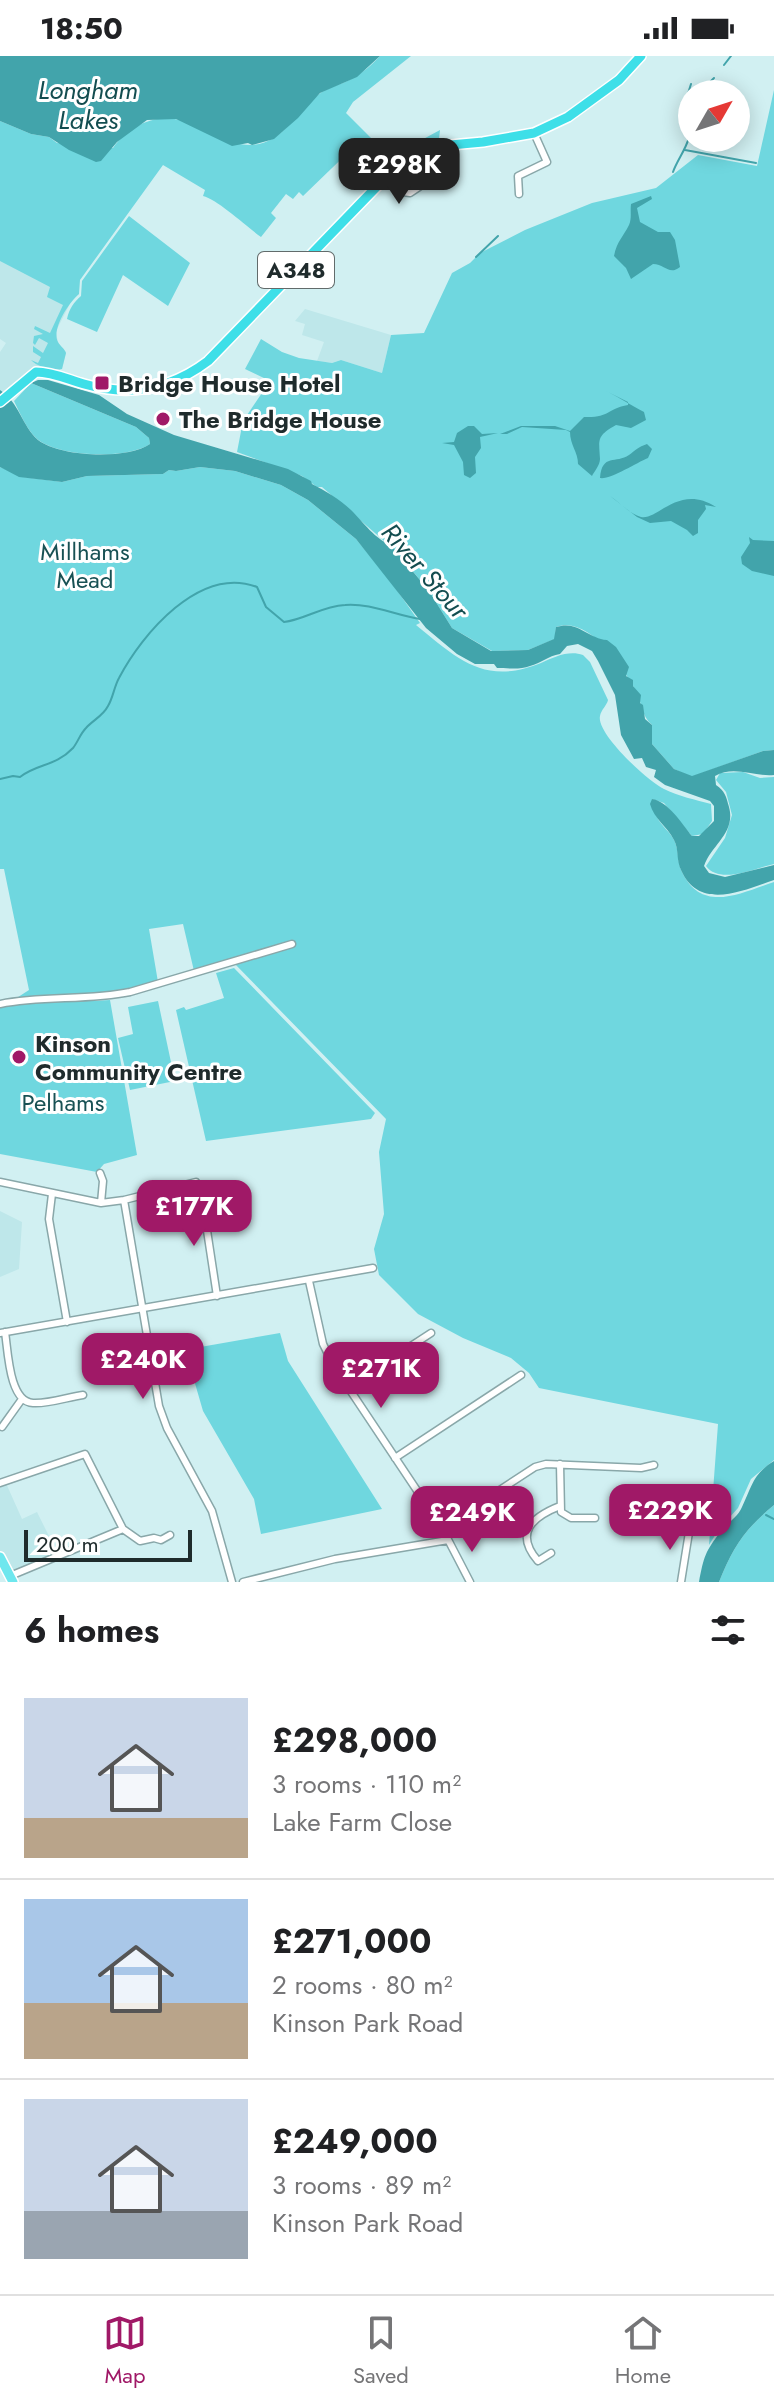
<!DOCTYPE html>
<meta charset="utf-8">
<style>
body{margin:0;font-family:Jost,sans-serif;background:#f2f2f2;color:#202124;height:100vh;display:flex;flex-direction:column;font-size:30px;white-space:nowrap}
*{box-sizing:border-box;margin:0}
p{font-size:26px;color:#757577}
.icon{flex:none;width:44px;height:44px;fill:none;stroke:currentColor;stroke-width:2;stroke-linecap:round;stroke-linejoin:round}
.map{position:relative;height:1526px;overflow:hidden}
.drawer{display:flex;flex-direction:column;background:#fff;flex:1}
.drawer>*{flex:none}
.needle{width:52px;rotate:51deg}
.fabs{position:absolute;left:678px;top:24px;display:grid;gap:16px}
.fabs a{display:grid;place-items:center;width:72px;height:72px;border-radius:50%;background:#fff;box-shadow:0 4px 20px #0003;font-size:40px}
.scale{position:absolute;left:24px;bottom:20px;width:168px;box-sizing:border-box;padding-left:8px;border:4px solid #1f2b2c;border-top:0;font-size:22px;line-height:28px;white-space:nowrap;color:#1f2b2c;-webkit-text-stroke:6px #fff;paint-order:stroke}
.price{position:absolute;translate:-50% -68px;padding:0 18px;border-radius:16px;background:#a01967;color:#fff;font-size:26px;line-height:52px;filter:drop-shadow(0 2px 4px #0008)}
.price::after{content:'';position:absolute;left:50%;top:48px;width:24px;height:18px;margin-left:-12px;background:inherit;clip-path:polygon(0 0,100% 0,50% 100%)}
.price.on{background:#222;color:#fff}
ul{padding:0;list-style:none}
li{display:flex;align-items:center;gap:24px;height:200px;padding:0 24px}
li+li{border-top:2px solid #e0e0e0}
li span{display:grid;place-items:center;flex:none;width:224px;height:160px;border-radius:0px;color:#555}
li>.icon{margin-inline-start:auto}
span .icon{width:96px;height:96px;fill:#fffc;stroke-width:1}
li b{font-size:34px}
h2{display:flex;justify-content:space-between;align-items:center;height:96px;padding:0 24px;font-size:34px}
.status{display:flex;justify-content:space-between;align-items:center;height:56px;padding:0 40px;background:#fff;direction:ltr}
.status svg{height:22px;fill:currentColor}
.dock{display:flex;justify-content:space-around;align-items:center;height:112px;border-top:2px solid #e0e0e0;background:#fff;font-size:22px;color:#757577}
.dock a{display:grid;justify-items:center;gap:4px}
.dock .on{color:#a01967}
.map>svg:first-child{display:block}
.built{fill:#bee7ea}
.green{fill:#6fd7df}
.water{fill:#42a4ab}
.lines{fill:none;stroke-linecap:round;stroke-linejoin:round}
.stream{stroke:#42a4ab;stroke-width:2}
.minor-casing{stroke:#89a7a9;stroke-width:9}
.primary-casing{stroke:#fff;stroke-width:12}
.trunk-casing{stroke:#fff;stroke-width:12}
.minor{stroke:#fff;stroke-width:6}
.primary{stroke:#6ee7ee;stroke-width:9}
.trunk{stroke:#3edfe8;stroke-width:9}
.poi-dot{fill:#a01967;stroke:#fff;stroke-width:3}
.labels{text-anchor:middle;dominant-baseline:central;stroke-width:6;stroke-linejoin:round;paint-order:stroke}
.shield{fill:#fff;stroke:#626b6b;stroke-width:2}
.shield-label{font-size:22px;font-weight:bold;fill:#1f2b2c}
.poi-label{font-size:24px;font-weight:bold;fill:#1f2b2c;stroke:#fff;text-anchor:start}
.park-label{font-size:24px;fill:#185154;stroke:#fff}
.water-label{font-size:26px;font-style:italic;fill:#134d50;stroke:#fff}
</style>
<div class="status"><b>18:50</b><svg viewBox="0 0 49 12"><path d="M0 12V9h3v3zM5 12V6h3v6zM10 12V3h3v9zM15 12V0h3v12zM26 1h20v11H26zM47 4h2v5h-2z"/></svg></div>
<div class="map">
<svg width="774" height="1526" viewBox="0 0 774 1526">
<rect width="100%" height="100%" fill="#d1f0f2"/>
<path class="built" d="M0 199 79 231V238L73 242 56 275 58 287 66 297 62 313 44 310 33 315 6 338 0 334V296L6 287 0 283Z
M305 253 391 279 382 317 341 304 332 307 317 305 324 286 302 279 305 268 295 265Z
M0 1155 22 1166 19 1213 0 1221Z
M5 1425 22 1463 37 1456 59 1500 10 1520 0 1501V1427Z"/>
<path class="green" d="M380 0H411L353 46 346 57 390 101 440 74 439 83 414 93 389 109 383 103 382 97 360 85 303 140 299 136 293 143 286 138 271 157 276 162 261 181C247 171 217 143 203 140L205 134 163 109 80 224 79 238C69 246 51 274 58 286 60 290 65 293 66 297L62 313C54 315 37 311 31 304L38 307 41 301 33 296V290L43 297 48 287 39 282 35 289 33 287 34 280 43 278 34 273 35 270 50 277 63 249 47 241 50 231 0 205V65L31 78 49 81 57 87 113 92C128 70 157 56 183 65 208 74 224 89 251 89 283 88 295 56 318 39 327 31 341 29 351 23 362 17 372 9 380 0Z
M774 34V694L763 695 691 721 674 713 652 688V669C641 659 642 647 636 635 622 610 589 559 556 571L555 583 528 594 492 595 452 572 429 535 398 497 322 431H317L302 420 237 396 243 365 270 325 245 313 261 283 282 296 299 302 332 307 341 304 382 317 391 279 424 277 452 217 470 207 480 197 525 174 592 147 656 132 698 99 757 110Z
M129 160 190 207 168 250 123 219 97 276 67 263C69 253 74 246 81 240L82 225Z
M31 327 136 371 149 382 150 388C127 404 56 401 36 382 26 372 20 357 14 345Z
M0 411 24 421 62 426 87 420 163 418 169 414 176 415 200 411 235 415 281 429 308 444 356 483 389 523 420 567 416 569C458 603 484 630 541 607 554 601 569 594 583 599L590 606 608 644C607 649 601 654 600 660 596 678 649 726 664 733 678 740 696 744 711 748L712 765 703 778 692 780 664 747 652 743C653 749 654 756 657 761 661 770 671 776 675 786 679 796 677 806 682 816 702 858 740 837 774 826V1404L751 1423 738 1452 719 1473 709 1489 718 1368 539 1332 529 1317 511 1302 463 1282 418 1258 379 1219 374 1193 384 1158 379 1096 386 1063 234 907 194 915 183 868 149 873 158 926 114 936 93 937 94 945 110 944 137 1099 104 1108 97 1116 0 1098V948L12 945 29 934 4 813H0Z
M743 716 760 722 774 721V808C755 812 720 829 706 810L725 782 732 759 726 736 716 724 720 717Z
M234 912 375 1057 371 1063 206 1085 176 954 184 951 186 954 224 942 216 917Z
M158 945 175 1025 130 1034 118 982 133 978 128 951Z
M280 1277 288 1305 382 1453 261 1478 254 1443 203 1355 194 1324 189 1293Z
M774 1449V1526H719C733 1491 745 1473 774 1449Z"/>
<path class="water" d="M0 0H380L357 21 320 37 298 62 274 83 252 89 248 87 232 90 176 63 147 64 117 86 101 105 96 106 69 94 49 81 31 78 0 65Z
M651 140 652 143 637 152 640 166 658 176H670L675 184 680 211C669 220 665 208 653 208L631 223 626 212 614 200C617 185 623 181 629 169 632 162 630 155 631 148Z
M38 324H48L99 339 127 358 174 379 288 413 311 425 312 428C326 435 339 443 351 454 363 466 376 484 391 489L429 535 452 572 491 595 528 594 554 583 556 571C578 564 587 582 607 584L616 591 629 611 626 620 633 624V630L641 639 640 647 643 649 645 663 652 669V688L674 713 692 720 763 695 774 694V719C754 721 734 709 715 720L716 729C725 735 726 740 729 751 736 777 712 788 704 810L709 817 725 821 774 809V824C742 835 699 855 681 814 676 804 679 793 674 784 667 770 654 763 650 748L652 743C668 745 682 768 692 780H699L714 765V750L710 745 665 729 654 721 656 714 646 711 642 702 634 703 621 679 615 639 598 605 592 595 578 588 567 590 560 598C548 600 541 607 530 610 520 614 507 612 497 612L494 608H475L457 598 426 572 356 483 308 444 281 429 235 415 200 411 176 415 169 414 163 418 87 420 62 426 19 421 0 411V334C19 346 22 370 38 384 60 401 127 404 150 388L149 382 136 371 31 327Z
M604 334C619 341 630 349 644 356L646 364 631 372 616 369C596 380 599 384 600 403 600 409 594 416 592 420L578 408C578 396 570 389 570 376L566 374 522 371 507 378H500L521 370H555L570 375 584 361C610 362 606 353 628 349V346Z
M468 370H474L482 378 498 377 480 381 481 392 475 401 476 417 470 422 464 419 463 406 454 389 442 387 454 386 457 377Z
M647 388 652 393 648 402C636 407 610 424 600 422 602 397 616 408 629 399 636 394 638 391 647 388Z
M610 440C619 446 630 458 641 461 657 465 679 427 716 451L705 449 706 453 698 464V477L693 480 687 474 671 465 650 467 637 461Z
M749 481 753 484 774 485V520L752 515 742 508 741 501 750 487Z
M774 1405V1449C745 1473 733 1491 719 1526H699C704 1500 705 1496 721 1475 727 1467 738 1461 742 1451 752 1430 753 1418 774 1405Z"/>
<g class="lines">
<path class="stream" d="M724 9 731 0
M703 38 705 31 714 22
M685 47 691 28
M685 94 756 107
M673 116C679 99 696 82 688 63L692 60
M476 201 498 180
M0 723 13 720 20 721C38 707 55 711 73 692 78 686 80 678 86 672 93 664 103 660 108 650 113 642 114 631 119 622 142 578 200 509 257 531L266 551 284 566C304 564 322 550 345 549 371 547 394 559 420 563
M766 1459 774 1463"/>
<g class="minor-casing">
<path id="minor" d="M389 118 403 136 410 137 419 131
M519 138 518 120 547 106 534 77
M0 948C43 939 86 945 130 936L292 888
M100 1117 103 1125 101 1147
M0 1126 101 1147 124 1144 196 1126 201 1135 217 1240
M52 1138 49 1163 67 1266
M124 1144 159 1350 167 1372 212 1455 232 1526
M309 1225 323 1288 334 1310 442 1472 470 1526
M5 1276C8 1295 9 1346 33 1347 49 1348 68 1341 83 1339
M0 1277 373 1212
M348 1331 431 1277
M2 1371 22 1343
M395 1402 521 1319
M560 1408 561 1456 571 1462H595
M0 1427 85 1398 123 1473 10 1520
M442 1472 535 1411 546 1408 641 1412 654 1409
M123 1473 140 1485 154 1482 161 1484 170 1479
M551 1497 538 1505C514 1477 532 1461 560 1450
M243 1526 335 1503 448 1484
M681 1526 690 1470"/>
</g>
<g class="primary-casing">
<path id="primary" d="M0 1501 13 1526"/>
</g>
<g class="trunk-casing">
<path id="trunk" d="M0 346 36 316C53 316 69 324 84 328 129 341 171 333 208 305L389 118 429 91 483 86 534 77 568 61 619 24 641 0"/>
</g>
<use href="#minor" class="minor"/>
<use href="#primary" class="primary"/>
<use href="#trunk" class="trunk"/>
</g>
<g class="poi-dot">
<rect x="94" y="319" width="16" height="16" rx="4"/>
<circle cx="163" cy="363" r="8"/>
<circle cx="19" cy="1001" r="8"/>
</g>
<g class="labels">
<rect class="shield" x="258" y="196" width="76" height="36" rx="6"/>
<g class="shield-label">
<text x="296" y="214">A348</text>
</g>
<g class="poi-label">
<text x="118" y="327">Bridge House Hotel</text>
<text x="179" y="363">The Bridge House</text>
<text x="35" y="987">Kinson<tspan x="35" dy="28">Community Centre</tspan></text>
</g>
<g class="park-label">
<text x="85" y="495">Millhams<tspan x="85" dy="28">Mead</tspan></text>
<text x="63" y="1046">Pelhams</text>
</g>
<g class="water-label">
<text x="88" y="34">Longham<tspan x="88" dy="30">Lakes</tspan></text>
<text transform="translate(425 515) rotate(49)">River Stour</text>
</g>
</g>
</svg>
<div class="fabs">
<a><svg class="needle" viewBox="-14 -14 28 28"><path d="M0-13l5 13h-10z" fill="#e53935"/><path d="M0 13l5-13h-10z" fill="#757577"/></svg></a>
</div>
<div class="scale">200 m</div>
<b class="price on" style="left:399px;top:150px">£298K</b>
<b class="price" style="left:194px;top:1192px">£177K</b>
<b class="price" style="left:143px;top:1345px">£240K</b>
<b class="price" style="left:381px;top:1354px">£271K</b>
<b class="price" style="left:670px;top:1496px">£229K</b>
<b class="price" style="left:472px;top:1498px">£249K</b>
</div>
<section class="drawer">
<h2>6 homes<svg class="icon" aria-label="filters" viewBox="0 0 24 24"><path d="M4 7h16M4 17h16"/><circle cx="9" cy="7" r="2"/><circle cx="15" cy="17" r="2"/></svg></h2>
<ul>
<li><span style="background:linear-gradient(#c9d6e8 75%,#b9a48a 0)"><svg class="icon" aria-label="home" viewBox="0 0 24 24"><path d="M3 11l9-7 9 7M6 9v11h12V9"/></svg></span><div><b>£298,000</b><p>3 rooms · 110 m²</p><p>Lake Farm Close</p></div></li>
<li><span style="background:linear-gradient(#a9c7e8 65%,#b9a48a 0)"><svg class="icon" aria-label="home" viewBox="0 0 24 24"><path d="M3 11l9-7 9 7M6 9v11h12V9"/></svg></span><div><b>£271,000</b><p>2 rooms · 80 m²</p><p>Kinson Park Road</p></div></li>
<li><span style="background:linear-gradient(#c9d6e8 70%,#9aa5b1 0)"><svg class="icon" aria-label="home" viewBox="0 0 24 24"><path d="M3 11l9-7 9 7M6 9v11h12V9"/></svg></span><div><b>£249,000</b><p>3 rooms · 89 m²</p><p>Kinson Park Road</p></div></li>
</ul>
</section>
<nav class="dock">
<a class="on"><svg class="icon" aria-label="map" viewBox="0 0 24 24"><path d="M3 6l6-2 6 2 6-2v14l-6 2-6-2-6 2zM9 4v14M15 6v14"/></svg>Map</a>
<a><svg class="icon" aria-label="saved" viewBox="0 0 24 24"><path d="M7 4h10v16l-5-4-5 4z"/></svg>Saved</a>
<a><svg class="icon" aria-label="home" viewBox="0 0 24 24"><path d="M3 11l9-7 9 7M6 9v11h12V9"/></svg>Home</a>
</nav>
